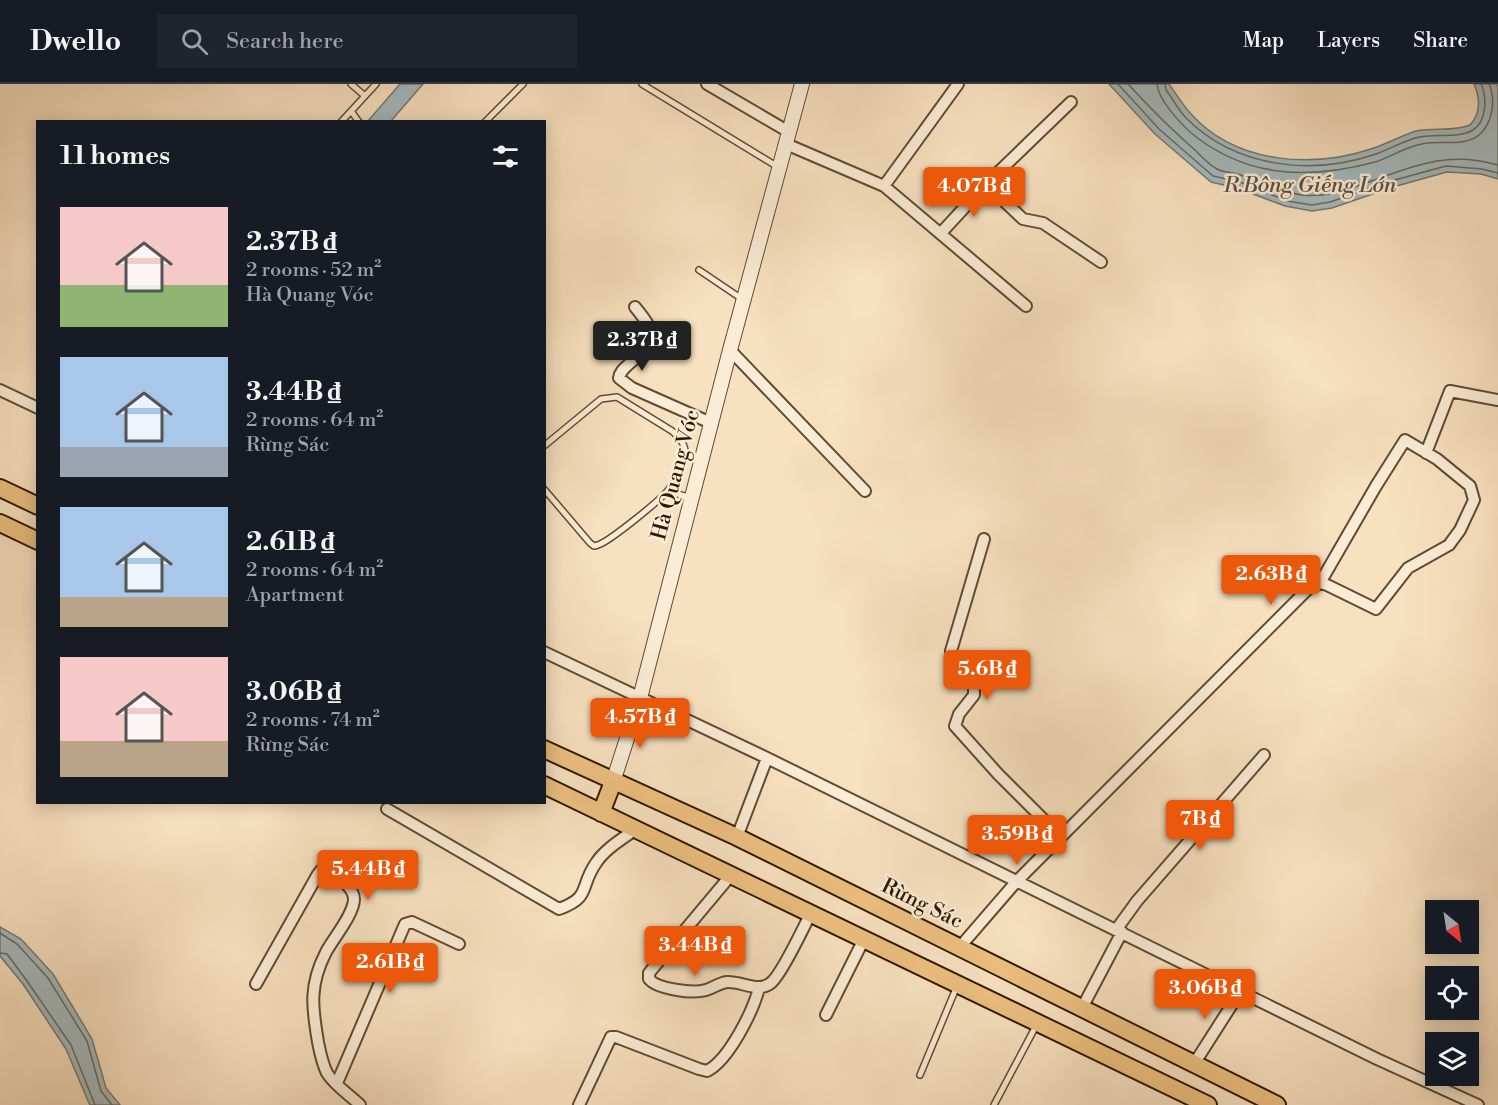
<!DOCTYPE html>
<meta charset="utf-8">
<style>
body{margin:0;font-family:"Libre Bodoni",serif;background:#20242c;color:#f1f3f6;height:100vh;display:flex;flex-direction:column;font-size:22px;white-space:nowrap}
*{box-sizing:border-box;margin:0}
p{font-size:20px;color:#9ea1a6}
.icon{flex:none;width:33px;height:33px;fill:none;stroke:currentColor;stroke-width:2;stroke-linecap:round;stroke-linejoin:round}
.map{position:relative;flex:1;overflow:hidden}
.details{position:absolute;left:36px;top:36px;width:510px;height:684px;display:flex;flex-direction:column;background:#171b24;border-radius:0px;box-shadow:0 3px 15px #0003}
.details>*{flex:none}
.needle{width:39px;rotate:150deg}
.controls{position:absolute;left:1425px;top:816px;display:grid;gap:12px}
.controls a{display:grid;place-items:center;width:54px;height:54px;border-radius:0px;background:#171b24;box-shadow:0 3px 15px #0003;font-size:30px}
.price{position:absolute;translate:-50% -51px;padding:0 14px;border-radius:6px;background:#ea580c;color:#fff;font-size:20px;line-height:39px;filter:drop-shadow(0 2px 3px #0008)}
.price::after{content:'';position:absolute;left:50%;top:36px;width:18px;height:14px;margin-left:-9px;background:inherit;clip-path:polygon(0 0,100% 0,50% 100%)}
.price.active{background:#222;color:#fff}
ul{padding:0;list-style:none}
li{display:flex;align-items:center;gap:18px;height:150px;padding:0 24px}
li span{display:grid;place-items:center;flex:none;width:168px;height:120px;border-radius:0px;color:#555}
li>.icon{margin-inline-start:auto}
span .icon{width:72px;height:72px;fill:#fffc;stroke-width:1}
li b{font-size:26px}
h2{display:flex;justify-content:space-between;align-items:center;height:72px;padding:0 24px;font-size:26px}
header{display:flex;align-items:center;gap:36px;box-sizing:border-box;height:84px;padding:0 30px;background:#171b24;border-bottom:2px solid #363941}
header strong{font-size:28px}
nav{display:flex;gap:33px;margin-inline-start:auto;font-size:21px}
.search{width:420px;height:54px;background:#20242c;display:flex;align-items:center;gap:15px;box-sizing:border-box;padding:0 21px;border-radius:0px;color:#9ea1a6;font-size:22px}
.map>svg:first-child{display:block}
.water{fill:#a4babe;stroke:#757a72;stroke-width:1.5}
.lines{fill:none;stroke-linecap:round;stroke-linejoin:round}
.shore{stroke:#6a6a5f;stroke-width:1.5}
.service-casing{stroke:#614b30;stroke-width:8}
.minor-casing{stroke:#614b30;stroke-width:14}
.tertiary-casing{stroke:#614b30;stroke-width:16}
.primary-casing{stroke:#2f1900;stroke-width:20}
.service{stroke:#faecd6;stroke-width:5}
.minor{stroke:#faecd6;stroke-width:10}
.tertiary{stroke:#faecd6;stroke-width:14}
.primary{stroke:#ecc080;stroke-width:16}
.labels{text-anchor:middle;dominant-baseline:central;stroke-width:5;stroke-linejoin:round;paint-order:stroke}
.street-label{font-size:21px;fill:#2f1900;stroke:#faecd6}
.water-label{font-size:22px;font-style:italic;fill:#585142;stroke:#faecd6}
</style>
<header>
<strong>Dwello</strong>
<div class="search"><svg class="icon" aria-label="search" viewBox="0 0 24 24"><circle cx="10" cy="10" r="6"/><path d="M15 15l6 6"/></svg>Search here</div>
<nav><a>Map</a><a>Layers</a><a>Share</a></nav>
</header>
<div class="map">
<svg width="1498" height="1021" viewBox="0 0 1498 1021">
<rect width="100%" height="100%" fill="#f8e1c0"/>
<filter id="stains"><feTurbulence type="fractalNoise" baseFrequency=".00333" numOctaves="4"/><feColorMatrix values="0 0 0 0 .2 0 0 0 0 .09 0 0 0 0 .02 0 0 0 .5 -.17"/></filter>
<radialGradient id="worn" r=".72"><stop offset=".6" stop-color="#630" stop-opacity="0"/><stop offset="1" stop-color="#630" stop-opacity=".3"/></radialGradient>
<path class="water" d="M400 0H423L391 37H368Z
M1109 0H1169C1176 10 1183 21 1191 30 1236 80 1313 85 1374 64 1388 59 1401 52 1416 47 1434 43 1454 48 1470 41 1481 29 1480 14 1474 0H1496L1498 2V95L1481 90 1447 88 1393 103 1332 124 1312 127 1285 122 1237 104 1211 98 1155 50Z
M0 843 21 855 53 890 92 955 106 1004 120 1021H90L89 1019 66 965 23 900 0 872Z"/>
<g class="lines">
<path class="shore" d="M1118 0 1159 45 1213 92 1240 98 1287 117 1312 121 1330 118 1391 97 1446 82 1482 85 1498 89
M1128 0C1150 24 1172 46 1196 67 1202 73 1209 81 1217 85 1224 89 1235 88 1243 92 1285 107 1303 120 1348 105 1403 88 1439 64 1498 81
M1157 0C1158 15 1179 38 1190 48 1245 94 1308 96 1375 78 1391 73 1405 63 1422 60 1439 56 1465 63 1479 51 1493 39 1496 15 1489 0
M1165 0 1166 6C1173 15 1179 27 1187 35 1237 84 1312 92 1376 70 1390 65 1403 57 1419 53 1435 49 1458 55 1473 46 1487 37 1487 13 1481 0
M0 849 17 860 48 894 87 957 101 1007 112 1021
M0 869 7 870 27 897 71 961 95 1021"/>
<g class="service-casing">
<path id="service" d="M351 0 365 12
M642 0 778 83
M351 27 359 38
M341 38 376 0
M485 38 523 0
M699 186 742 215
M544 362 601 315 617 313 672 347C678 352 684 358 685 366 687 378 675 396 669 405 662 415 610 457 598 461L594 462 590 459 544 405
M668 407 691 414
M920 991 957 902
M994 1021 1037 940"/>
</g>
<g class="minor-casing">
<path id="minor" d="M707 0 789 48
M786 60 884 102 1026 222
M986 100 1023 135 1043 139 1101 178
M884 102 958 0
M941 149 986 100 1071 18
M635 223C658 251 657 256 630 279 625 284 620 287 619 294L632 304 711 339
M730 266 865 407
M0 306 38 324
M1426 369 1450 307 1498 316
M984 455 951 567V576L973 599 974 605V611L959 630 955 642 998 690 1061 753
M544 568 767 674 1377 975 1478 1021
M387 725 559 825C592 813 579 803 596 779 605 765 622 755 636 745
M737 753 767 674
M731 791 649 889V895C657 905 693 910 706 906 713 904 719 899 727 898 742 897 759 910 772 898 784 886 802 846 811 829
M1116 846 1137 817 1264 671
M959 864 1016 798 1312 501 1320 499 1327 501 1376 525 1408 484 1449 461 1460 446 1474 416 1470 402 1437 375 1405 356 1376 402 1320 499
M256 900 318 790 322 785C333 787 354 803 354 815 354 830 333 855 326 868 309 901 312 923 318 958 320 968 322 979 327 989 334 1001 350 1011 360 1021
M1082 924 1122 848
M826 931 864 855
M1194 980 1240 908
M337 999 405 840 412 838 459 860
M579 1021 611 953H616L699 985 707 987C729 976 753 927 759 904"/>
</g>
<g class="tertiary-casing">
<path id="tertiary" d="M613 698 640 614 730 266 802 0"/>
</g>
<g class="primary-casing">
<path id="primary" d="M0 404 38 422
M0 439 38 457
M544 665 737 753 1277 1021
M544 701 1208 1021
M601 729 613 698"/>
</g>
<use href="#service" class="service"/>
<use href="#minor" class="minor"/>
<use href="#tertiary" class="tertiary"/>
<use href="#primary" class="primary"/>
</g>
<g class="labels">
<g class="street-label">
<text transform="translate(676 391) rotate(-75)">Hà Quang Vóc</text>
<text transform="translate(922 820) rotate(26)">Rừng Sác</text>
</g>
<g class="water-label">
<text x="1310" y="101">R.Bông Giếng Lớn</text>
</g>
</g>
<rect width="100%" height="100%" filter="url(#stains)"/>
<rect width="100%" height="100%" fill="url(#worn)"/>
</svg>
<div class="controls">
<a><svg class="needle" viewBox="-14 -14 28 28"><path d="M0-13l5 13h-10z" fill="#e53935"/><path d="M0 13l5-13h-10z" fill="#9ea1a6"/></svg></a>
<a><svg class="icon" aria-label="locate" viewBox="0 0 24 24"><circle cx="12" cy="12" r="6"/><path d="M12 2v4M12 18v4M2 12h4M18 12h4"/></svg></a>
<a><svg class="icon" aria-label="layers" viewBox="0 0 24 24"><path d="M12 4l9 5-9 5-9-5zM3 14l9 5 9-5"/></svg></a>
</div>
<b class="price" style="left:974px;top:134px">4.07B ₫</b>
<b class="price active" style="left:642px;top:288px">2.37B ₫</b>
<b class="price" style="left:1271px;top:522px">2.63B ₫</b>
<b class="price" style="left:987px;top:617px">5.6B ₫</b>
<b class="price" style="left:640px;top:665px">4.57B ₫</b>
<b class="price" style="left:1200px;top:767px">7B ₫</b>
<b class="price" style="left:1017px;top:782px">3.59B ₫</b>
<b class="price" style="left:368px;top:817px">5.44B ₫</b>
<b class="price" style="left:695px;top:893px">3.44B ₫</b>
<b class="price" style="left:390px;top:910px">2.61B ₫</b>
<b class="price" style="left:1205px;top:936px">3.06B ₫</b>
<section class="details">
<h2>11 homes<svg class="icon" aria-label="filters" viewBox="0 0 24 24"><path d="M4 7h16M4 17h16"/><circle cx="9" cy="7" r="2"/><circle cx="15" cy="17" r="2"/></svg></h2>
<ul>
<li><span style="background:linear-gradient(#f6c9c9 65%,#8fb573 0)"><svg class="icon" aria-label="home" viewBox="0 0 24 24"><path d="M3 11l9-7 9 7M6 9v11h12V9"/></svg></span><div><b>2.37B ₫</b><p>2 rooms · 52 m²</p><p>Hà Quang Vóc</p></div></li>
<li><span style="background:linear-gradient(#a9c7e8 75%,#9aa5b1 0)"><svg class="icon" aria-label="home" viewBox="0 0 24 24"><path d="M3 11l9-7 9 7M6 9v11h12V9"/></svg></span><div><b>3.44B ₫</b><p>2 rooms · 64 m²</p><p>Rừng Sác</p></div></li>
<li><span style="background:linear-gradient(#a9c7e8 75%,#b9a48a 0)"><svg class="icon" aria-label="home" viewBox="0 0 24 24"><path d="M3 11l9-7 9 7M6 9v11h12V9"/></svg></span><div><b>2.61B ₫</b><p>2 rooms · 64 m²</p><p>Apartment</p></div></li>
<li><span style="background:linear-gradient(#f6c9c9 70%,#b9a48a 0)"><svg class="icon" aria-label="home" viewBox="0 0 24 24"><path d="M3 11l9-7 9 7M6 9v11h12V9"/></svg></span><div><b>3.06B ₫</b><p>2 rooms · 74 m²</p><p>Rừng Sác</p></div></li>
</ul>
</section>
</div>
